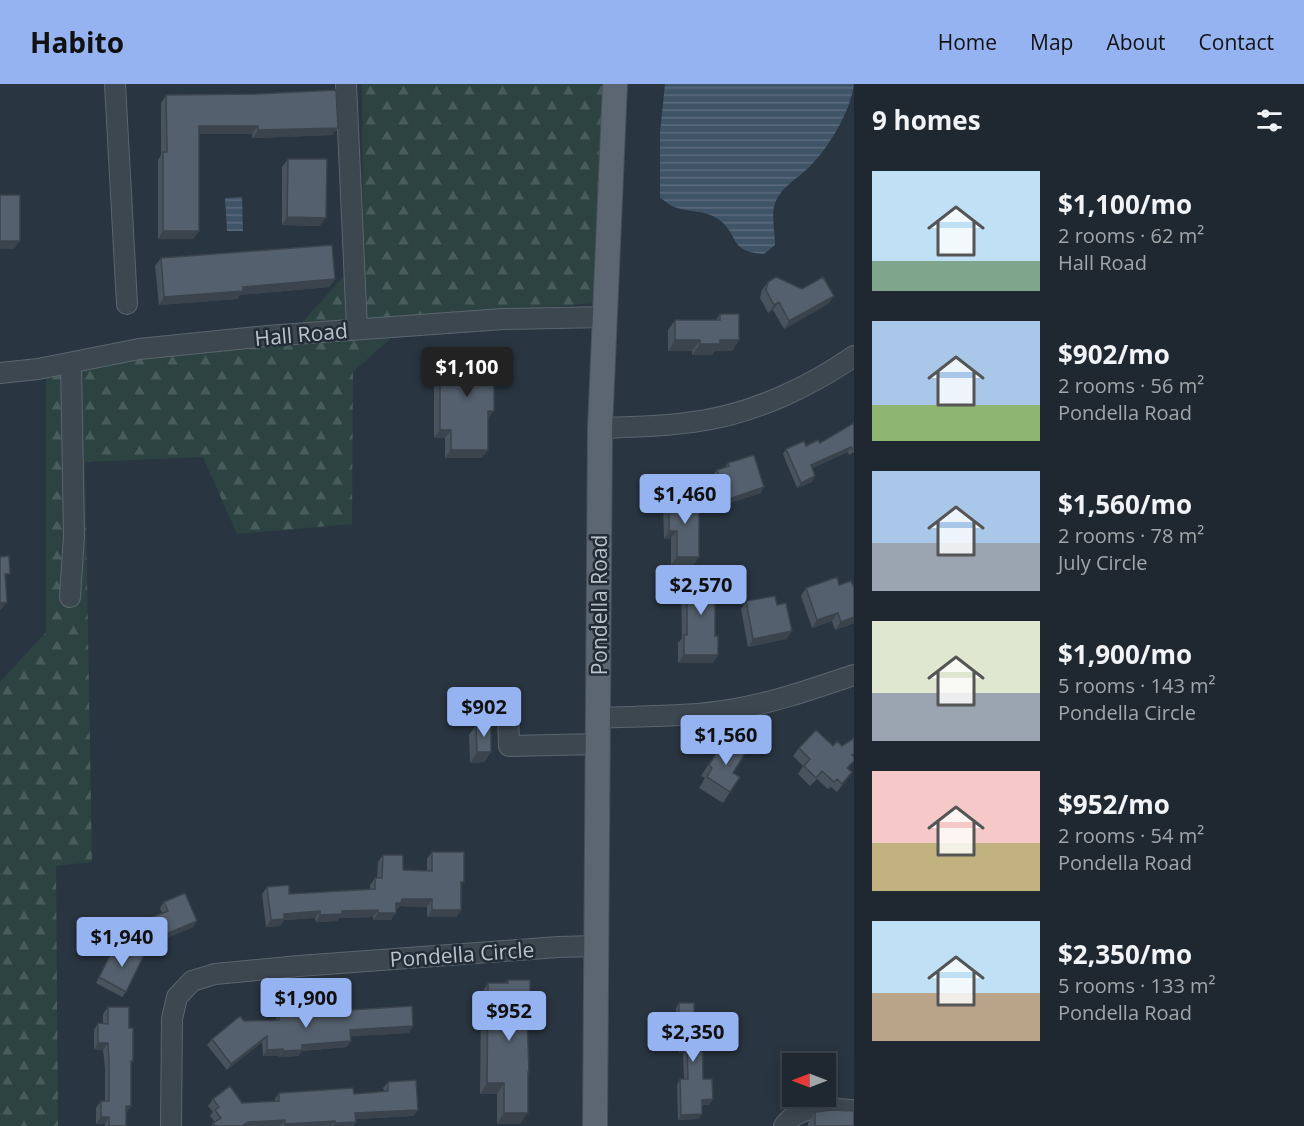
<!DOCTYPE html>
<meta charset="utf-8">
<style>
body{margin:0;font-family:"Open Sans",sans-serif;background:#273038;color:#f1f3f6;height:100vh;display:flex;flex-direction:column;font-size:22px;white-space:nowrap}
*{box-sizing:border-box;margin:0}
p{font-size:20px;color:#a1a6ab}
.icon{flex:none;width:33px;height:33px;fill:none;stroke:currentColor;stroke-width:2;stroke-linecap:round;stroke-linejoin:round}
.map{position:relative;flex:1;overflow:hidden}
.details{display:flex;flex-direction:column;background:#1f2830;width:450px}
.details>*{flex:none}
.needle{width:39px;rotate:270deg}
.fabs{position:absolute;left:782px;top:969px;display:grid;gap:12px}
.fabs a{display:grid;place-items:center;width:54px;height:54px;border-radius:0px;background:#1f2830;box-shadow:0 3px 15px #0003,0 0 0 2px #3c444c;font-size:30px}
.price{position:absolute;translate:-50% -51px;padding:0 14px;border-radius:6px;background:#95b2f1;color:#111;font-size:20px;line-height:39px;filter:drop-shadow(0 2px 3px #0008)}
.price::after{content:'';position:absolute;left:50%;top:36px;width:18px;height:14px;margin-left:-9px;background:inherit;clip-path:polygon(0 0,100% 0,50% 100%)}
.price.current{background:#222;color:#fff}
ul{padding:0;list-style:none}
li{display:flex;align-items:center;gap:18px;height:150px;padding:0 18px}
li span{display:grid;place-items:center;flex:none;width:168px;height:120px;border-radius:0px;color:#555}
li>.icon{margin-inline-start:auto}
span .icon{width:72px;height:72px;fill:#fffc;stroke-width:1}
li b{font-size:26px}
h2{display:flex;justify-content:space-between;align-items:center;height:72px;padding:0 18px;font-size:26px}
header{display:flex;align-items:center;gap:36px;box-sizing:border-box;height:84px;padding:0 30px;background:#95b2f1;color:#111}
header strong{font-size:28px}
nav{display:flex;gap:33px;margin-inline-start:auto;font-size:21px}
main{display:flex;flex:1;min-height:0}
.map>svg:first-child{display:block}
.forest{fill:url(#forest-firs)}
.water{fill:url(#water-rules)}
.lines{fill:none;stroke-linecap:round;stroke-linejoin:round}
.minor-casing{stroke:#5b656e;stroke-width:22}
.major-casing{stroke:#47505a;stroke-width:26}
.minor{stroke:#3d4750;stroke-width:20}
.major{stroke:#5b6670;stroke-width:24}
.wall{fill:#48535e}
.shaded-wall{fill:#3b434c}
.building{fill:#54606d;stroke:#3b434c;stroke-width:1.5}
.labels{text-anchor:middle;dominant-baseline:central;stroke-width:5;stroke-linejoin:round;paint-order:stroke}
.street-label{font-size:21px;fill:#bac2ca;stroke:#222c36}
</style>
<header>
<strong>Habito</strong>
<nav><a>Home</a><a>Map</a><a>About</a><a>Contact</a></nav>
</header>
<main>
<div class="map">
<svg width="854" height="1042" viewBox="0 0 854 1042">
<defs>
<pattern id="forest-firs" width="22" height="20" patternUnits="userSpaceOnUse" patternTransform="scale(1.5)"><rect width="22" height="20" fill="#2c4342"/><path d="M5 1l3.5 6h-7zM16 11l3.5 6h-7z" fill="#485c5c"/></pattern>
<pattern id="water-rules" width="6" height="5" patternUnits="userSpaceOnUse" patternTransform="scale(1.5)"><rect width="6" height="5" fill="#405468"/><path d="M0 2.5h6" fill="none" stroke="#5a6b7c"/></pattern>
</defs>
<rect width="100%" height="100%" fill="#293540"/>
<path class="forest" d="M362 0H605L595 219 413 234 353 288 352 440 237 450 203 373 85 378 92 778 56 782 58 1042H0V598L46 548V274L297 244 363 171Z"/>
<path class="water" d="M665 0H854C851 27 827 67 807 85 796 96 781 103 775 119 771 130 775 148 775 161L764 170C727 168 740 150 718 135 703 125 687 129 672 122 668 120 664 116 660 114V49Z
M242 113 243 147H227L225 114Z"/>
<g class="lines">
<g class="minor-casing">
<path id="minor" d="M115 0 127 220
M346 0 357 245
M0 289 38 285 139 265 267 252 503 235 605 233
M600 344C636 343 671 342 706 336 758 327 811 302 854 272
M70 513 74 452 71 279
M478 628H508L509 662 598 660
M598 634C644 632 690 633 735 625 776 618 815 604 854 591
M171 1042 172 935 177 913 192 897 215 890 299 882 558 863 596 862
M784 1042C801 1018 828 1025 854 1026"/>
</g>
<g class="major-casing">
<path id="major" d="M595 1042 600 344 615 0"/>
</g>
<use href="#minor" class="minor"/>
<use href="#major" class="major"/>
</g>
<path class="wall" d="M166 11 338 44 332 51 252 54V50H199V147L193 155H158V76L161 71V19Z
M288 75 320 142 282 141V83Z
M161 174 335 195 329 203 240 211 237 215 159 221 155 182Z
M768 198 802 205 834 212 828 220 784 245 773 226 768 229 760 214 762 206Z
M720 230 739 256 732 267H715L712 271H692V267H668V246L675 236H716Z
M440 269 488 335 482 374H445V354H434V277Z
M854 339V368L849 371 848 368 812 384V398L797 404 783 370 786 365 820 359Z
M728 379 761 409 723 421 713 391 717 386 725 383Z
M669 410 694 481H671V454L664 455 663 418Z
M687 489 715 552 718 571 713 579H678V559L682 554 681 497Z
M839 501 854 504V539L835 546 832 537 812 544 801 512 806 504Z
M746 517 777 521 792 547 786 555 748 563 741 525Z
M476 641 491 668 484 678 470 679 469 651Z
M730 657 733 689 730 708 723 719 699 704 705 694 701 692 710 678 717 668 721 670Z
M833 662 848 685 852 688 837 708 831 703 828 705 817 695 810 702 798 690 803 682 793 672 799 664Z
M432 768 461 803V826L456 833H427V823L400 822 396 826 391 836H373V833L339 834 337 837 316 838 315 834 284 836 280 842 266 843 262 810 267 803 289 810 370 805V801L375 794H377L378 778 383 771 403 786 427 787V775Z
M164 818 197 837 193 843 155 859 147 840 150 834 162 829 160 824Z
M127 861 126 908 122 913 96 899 110 870 114 864 122 869Z
M508 896 530 934 527 938 529 988 528 991 520 1040H497V1010H480L481 910 488 899H505Z
M679 919 694 933 703 995 713 1015 709 1021H702V1030L698 1035 678 1036 677 1001 680 995H684L683 969H679V950H676V924Z
M286 920 303 929 409 949 350 952 351 957 346 963 302 967 298 972 279 973V972H263L262 958 227 986 207 961 212 955 244 937 275 936 279 931H281V926Z
M108 923 129 944 133 977 131 979 126 1029V1042H105V1040H96V1024L101 1017H105V984L103 966H94V946L98 939 103 940V930Z
M388 998 418 1026 413 1032 356 1035V1038L353 1042H211L215 1038 210 1032 213 1028 208 1022 213 1015 242 1019 275 1017V1015L279 1009 354 1010 384 1007 383 1004Z
M815 1028 854 1042H808V1039Z"/>
<path class="shaded-wall" d="M199 42H258L252 50H193Z
M338 44 332 51 252 54 258 46Z
M287 133 326 134 320 142 282 141Z
M163 147H199L193 155H158Z
M0 157H20L14 165H0Z
M335 195 329 203 240 211 237 215 159 221 164 213 243 203Z
M834 212 828 220 784 245 789 237Z
M779 218 773 226 768 229 774 221Z
M675 256H700L692 267H668Z
M720 256H739L732 267H715L712 271H692L700 260Z
M488 327H494L488 335H482Z
M440 346H451L445 354H434Z
M851 363 848 368 807 387 811 381Z
M451 366H488L482 374H445Z
M815 392 812 398 797 404 801 399Z
M764 403 761 409 723 421 726 416Z
M669 447H677L671 454 664 455Z
M677 473H699L694 481H671Z
M7 518 1 526H0V519Z
M838 529 832 537 812 544 817 536Z
M854 533V539L835 546 841 538Z
M792 547 786 555 748 563 753 555Z
M684 571H718L713 579H678Z
M477 668H491L484 678 470 679Z
M402 815H432L427 823 400 822 396 826H391L396 819Z
M378 826 373 833 339 834 337 837 316 838 320 831 342 827Z
M432 826H461L456 833H427Z
M320 827 315 834 284 836 280 842 266 843 271 836 284 830Z
M378 829H396L391 836H373Z
M197 837 193 843 155 859 159 853Z
M413 942 409 949 345 953 350 946Z
M679 945H682L679 950H676Z
M267 952 262 958 227 986 231 980Z
M351 957 346 963 302 967 298 972 279 973 283 967 302 961Z
M98 959H108L103 966H94Z
M682 964H687L683 969H679Z
M283 965 279 972H263L267 966Z
M487 999H504L497 1010H480Z
M713 1015 709 1021H698L702 1016Z
M126 1022H131L126 1029Z
M418 1026 413 1032 351 1035 355 1029Z
M504 1029H528L520 1040H497Z
M702 1030 698 1035 678 1036 681 1031Z
M101 1033H109L105 1040H96Z
M285 1036 280 1042H242L248 1038Z
M335 1037 331 1042H284L285 1040Z
M356 1038 353 1042H333L335 1039Z"/>
<path class="building" d="M336 6 338 44 258 46V42H199V147H163V68H167L166 11 256 10Z
M288 75H327L326 134 287 133Z
M0 111H20V157H0Z
M332 161 335 195 243 203V207L164 213 161 174Z
M776 193 802 205 823 193 834 212 789 237 779 218 774 221 766 206 768 198Z
M720 230H739V256H720V260H700V256H675V236H720Z
M440 269H494V327H488V366H451V346H440Z
M854 339V365L853 366 851 363 811 381 815 392 801 399 786 365 804 357 806 362 818 356 820 359Z
M754 371 764 403 726 416 717 386 729 382 728 379Z
M669 410H691L692 427H699V473H677V447H669Z
M9 472 10 490H5L7 518 0 519V473Z
M687 489H715V552H718V571H684V551H687Z
M837 493 839 501 851 497 854 504V533L841 538 838 529 817 536 806 504Z
M775 512 777 521 786 519 792 547 753 555 746 517Z
M491 640V668H477L476 641Z
M816 646 833 662 837 657 842 662 854 654V670L852 671 854 673V677L847 684 852 688 842 700 837 695 834 698 822 687 816 694 804 682 810 675 799 664Z
M730 657 746 668 733 689 740 693 730 708 707 693 712 684 709 681 717 668 721 670Z
M432 768H464V798H461V826H432V815H402L401 819H396V829H378V826L342 827V830L320 831V827L284 830V835L271 836 267 803 289 801V810L375 805V794H382L383 771H403V786L432 787Z
M185 809 197 837 159 853 150 834 168 827 164 818Z
M127 861 144 871 126 908 99 893 114 864 123 869Z
M508 896H530V934H527L529 988H528V1029H504V999H487L488 899H508Z
M303 919V929L412 922 413 942 350 946 351 957 302 961V966L283 967V965L267 966V952L231 980 212 955 240 932 244 937 279 936V931H286V920Z
M679 919H694V933H702L703 995H712L713 1015 702 1016V1030L681 1031 680 995H688L687 964H682V945H679Z
M108 923H129V944H133V977H131V1022H126V1042H109V1033H101V1017H109V977L108 959H98V939L108 940Z
M416 996 418 1026 355 1029 356 1038 335 1039V1037L285 1040V1036L248 1038 242 1042H215L213 1039 221 1034 215 1026 219 1023 213 1015 230 1002 242 1019 279 1017V1009L353 1004 354 1010 388 1007V998Z
M832 1026 854 1027V1042H815V1028Z"/>
<g class="labels">
<g class="street-label">
<text transform="translate(301 250) rotate(-5)">Hall Road</text>
<text transform="translate(599 521) rotate(-90)">Pondella Road</text>
<text transform="translate(462 870) rotate(-4)">Pondella Circle</text>
</g>
</g>
</svg>
<div class="fabs">
<a><svg class="needle" viewBox="-14 -14 28 28"><path d="M0-13l5 13h-10z" fill="#e53935"/><path d="M0 13l5-13h-10z" fill="#a1a6ab"/></svg></a>
</div>
<b class="price current" style="left:467px;top:314px">$1,100</b>
<b class="price" style="left:685px;top:441px">$1,460</b>
<b class="price" style="left:701px;top:532px">$2,570</b>
<b class="price" style="left:484px;top:654px">$902</b>
<b class="price" style="left:726px;top:682px">$1,560</b>
<b class="price" style="left:122px;top:884px">$1,940</b>
<b class="price" style="left:306px;top:945px">$1,900</b>
<b class="price" style="left:509px;top:958px">$952</b>
<b class="price" style="left:693px;top:979px">$2,350</b>
</div>
<section class="details">
<h2>9 homes<svg class="icon" aria-label="filters" viewBox="0 0 24 24"><path d="M4 7h16M4 17h16"/><circle cx="9" cy="7" r="2"/><circle cx="15" cy="17" r="2"/></svg></h2>
<ul>
<li><span style="background:linear-gradient(#bfe0f5 75%,#7fa58c 0)"><svg class="icon" aria-label="home" viewBox="0 0 24 24"><path d="M3 11l9-7 9 7M6 9v11h12V9"/></svg></span><div><b>$1,100/mo</b><p>2 rooms · 62 m²</p><p>Hall Road</p></div></li>
<li><span style="background:linear-gradient(#a9c7e8 70%,#8fb573 0)"><svg class="icon" aria-label="home" viewBox="0 0 24 24"><path d="M3 11l9-7 9 7M6 9v11h12V9"/></svg></span><div><b>$902/mo</b><p>2 rooms · 56 m²</p><p>Pondella Road</p></div></li>
<li><span style="background:linear-gradient(#a9c7e8 60%,#9aa5b1 0)"><svg class="icon" aria-label="home" viewBox="0 0 24 24"><path d="M3 11l9-7 9 7M6 9v11h12V9"/></svg></span><div><b>$1,560/mo</b><p>2 rooms · 78 m²</p><p>July Circle</p></div></li>
<li><span style="background:linear-gradient(#dfe7d0 60%,#9aa5b1 0)"><svg class="icon" aria-label="home" viewBox="0 0 24 24"><path d="M3 11l9-7 9 7M6 9v11h12V9"/></svg></span><div><b>$1,900/mo</b><p>5 rooms · 143 m²</p><p>Pondella Circle</p></div></li>
<li><span style="background:linear-gradient(#f6c9c9 60%,#c2b280 0)"><svg class="icon" aria-label="home" viewBox="0 0 24 24"><path d="M3 11l9-7 9 7M6 9v11h12V9"/></svg></span><div><b>$952/mo</b><p>2 rooms · 54 m²</p><p>Pondella Road</p></div></li>
<li><span style="background:linear-gradient(#bfe0f5 60%,#b9a48a 0)"><svg class="icon" aria-label="home" viewBox="0 0 24 24"><path d="M3 11l9-7 9 7M6 9v11h12V9"/></svg></span><div><b>$2,350/mo</b><p>5 rooms · 133 m²</p><p>Pondella Road</p></div></li>
</ul>
</section>
</main>
